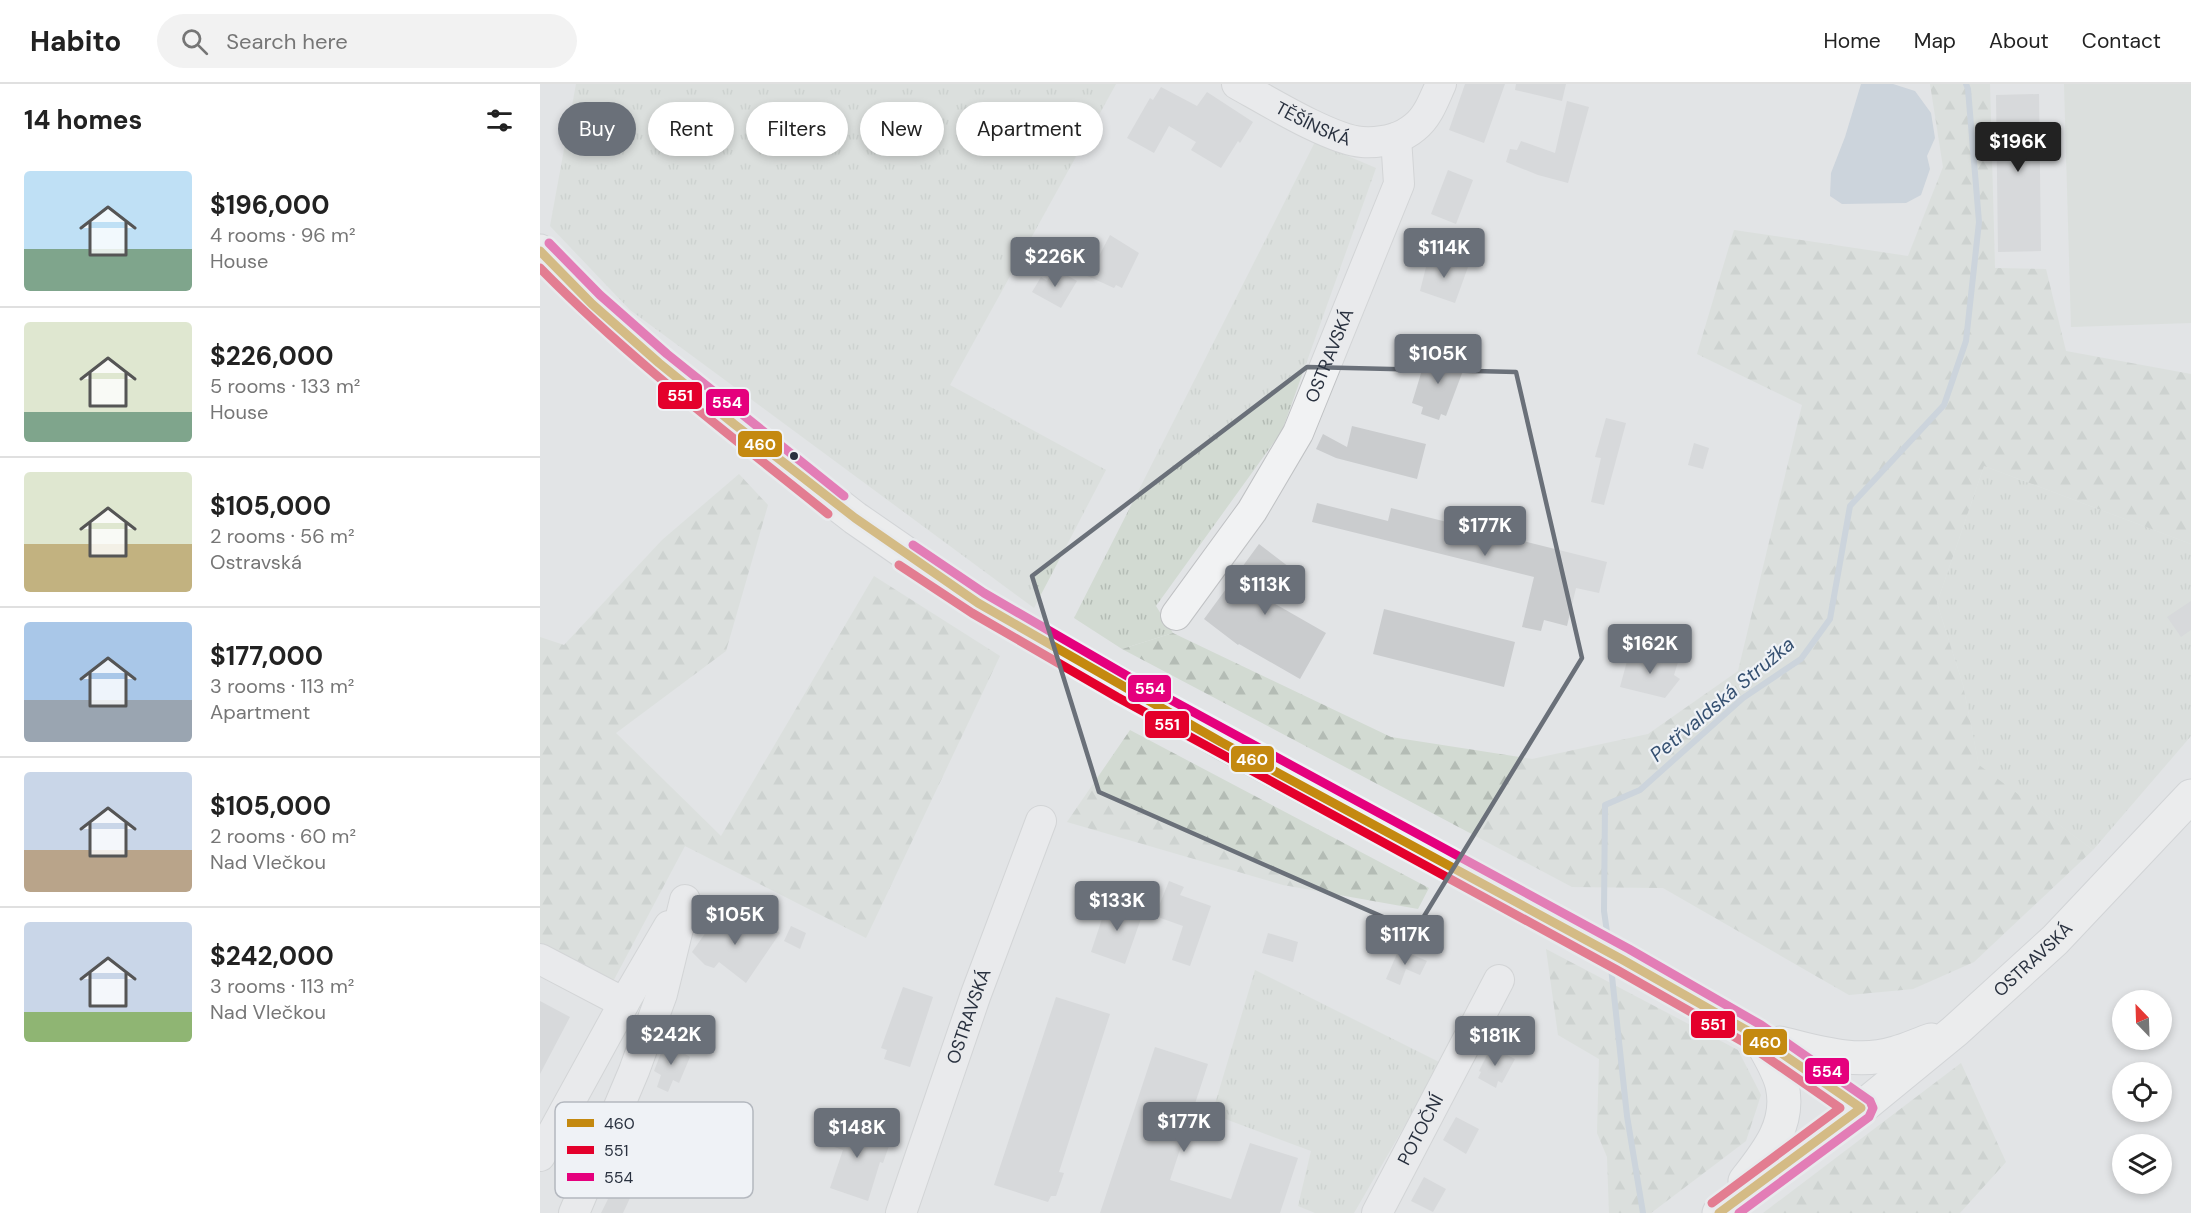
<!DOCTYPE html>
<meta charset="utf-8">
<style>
body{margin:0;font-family:"DM Sans",sans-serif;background:#f2f2f2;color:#222;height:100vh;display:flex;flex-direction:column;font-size:22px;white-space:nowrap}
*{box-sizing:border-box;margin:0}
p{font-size:20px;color:#767676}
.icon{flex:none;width:33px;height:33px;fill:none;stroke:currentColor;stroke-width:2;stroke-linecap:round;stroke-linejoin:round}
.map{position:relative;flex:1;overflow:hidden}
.panel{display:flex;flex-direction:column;background:#fff;width:540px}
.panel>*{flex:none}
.top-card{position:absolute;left:18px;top:18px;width:570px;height:54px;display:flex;gap:12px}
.needle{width:39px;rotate:337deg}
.controls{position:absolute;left:1572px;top:906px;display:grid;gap:12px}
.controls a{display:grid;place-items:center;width:60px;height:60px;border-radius:50%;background:#fff;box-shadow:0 3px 9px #0003;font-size:30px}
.price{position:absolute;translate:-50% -51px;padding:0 14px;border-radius:6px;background:#6a7079;color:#fff;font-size:20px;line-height:39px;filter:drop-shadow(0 2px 3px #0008)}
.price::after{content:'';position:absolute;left:50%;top:36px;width:18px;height:14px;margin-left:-9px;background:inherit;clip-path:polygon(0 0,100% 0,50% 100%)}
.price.active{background:#222;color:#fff}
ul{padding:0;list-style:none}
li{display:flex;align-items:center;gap:18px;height:150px;padding:0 24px}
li+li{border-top:2px solid #e0e0e0}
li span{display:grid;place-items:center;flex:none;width:168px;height:120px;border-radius:6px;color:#555}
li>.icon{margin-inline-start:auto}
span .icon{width:72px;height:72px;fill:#fffc;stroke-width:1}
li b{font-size:26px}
h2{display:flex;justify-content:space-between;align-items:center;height:72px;padding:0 24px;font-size:26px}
.pill{padding:0 21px;border-radius:27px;background:#fff;box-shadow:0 3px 9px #0003;font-size:21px;line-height:54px}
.pill.active{background:#6a7079;color:#fff}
header{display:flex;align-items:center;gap:36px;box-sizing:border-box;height:84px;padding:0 30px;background:#fff;border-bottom:2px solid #e0e0e0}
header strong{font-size:28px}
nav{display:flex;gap:33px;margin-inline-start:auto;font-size:21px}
.search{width:420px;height:54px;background:#f2f2f2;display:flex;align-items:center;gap:15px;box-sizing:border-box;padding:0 21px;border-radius:33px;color:#767676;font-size:22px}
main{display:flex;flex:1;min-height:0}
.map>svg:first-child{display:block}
.grass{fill:url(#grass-tufts)}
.forest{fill:url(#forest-firs)}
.pitch{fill:#d2dad2}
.water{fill:#b1c0d0}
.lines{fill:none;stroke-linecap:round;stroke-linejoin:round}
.stream{stroke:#b1c0d0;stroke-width:6}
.building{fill:#caccce}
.minor-casing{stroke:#c0c2c4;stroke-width:32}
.major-casing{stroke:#bec1c4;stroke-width:35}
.minor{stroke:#f1f2f3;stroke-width:30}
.major{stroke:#f5f5f6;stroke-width:33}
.bus-1-casing{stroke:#eff2f6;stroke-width:14}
.bus-2-casing{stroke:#eff2f6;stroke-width:14}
.bus-3-casing{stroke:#eff2f6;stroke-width:14}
.bus-1{stroke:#c48910;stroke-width:9}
.bus-2{stroke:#e4002b;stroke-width:9}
.bus-3{stroke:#e5007d;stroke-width:9}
.marked{fill:none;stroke:#6a7079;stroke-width:4.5;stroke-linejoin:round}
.bus-dot{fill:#29313f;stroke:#eff2f6;stroke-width:2}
.labels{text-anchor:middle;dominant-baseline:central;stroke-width:4.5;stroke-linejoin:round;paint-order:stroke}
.street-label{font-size:18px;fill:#29313f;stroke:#eff2f6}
.water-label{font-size:20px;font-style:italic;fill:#355071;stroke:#eff2f6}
.key{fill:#eff2f6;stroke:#b4b8bf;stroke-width:1.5}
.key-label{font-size:16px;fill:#29313f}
.line-badge{stroke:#eff2f6;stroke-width:2}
.badge-label{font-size:16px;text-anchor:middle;font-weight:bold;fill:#fff}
</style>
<header>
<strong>Habito</strong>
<div class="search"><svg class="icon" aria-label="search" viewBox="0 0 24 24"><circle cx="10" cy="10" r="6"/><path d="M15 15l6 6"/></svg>Search here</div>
<nav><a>Home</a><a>Map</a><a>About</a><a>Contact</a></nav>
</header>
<main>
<section class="panel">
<h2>14 homes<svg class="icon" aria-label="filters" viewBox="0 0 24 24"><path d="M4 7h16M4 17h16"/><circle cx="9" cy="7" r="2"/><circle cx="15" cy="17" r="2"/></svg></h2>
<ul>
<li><span style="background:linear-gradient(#bfe0f5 65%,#7fa58c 0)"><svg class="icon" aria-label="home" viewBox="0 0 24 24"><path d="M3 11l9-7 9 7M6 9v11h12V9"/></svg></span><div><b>$196,000</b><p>4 rooms · 96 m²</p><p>House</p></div></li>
<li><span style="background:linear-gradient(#dfe7d0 75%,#7fa58c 0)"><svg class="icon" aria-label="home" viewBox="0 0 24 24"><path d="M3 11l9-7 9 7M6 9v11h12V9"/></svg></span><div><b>$226,000</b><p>5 rooms · 133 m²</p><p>House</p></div></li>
<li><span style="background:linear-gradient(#dfe7d0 60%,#c2b280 0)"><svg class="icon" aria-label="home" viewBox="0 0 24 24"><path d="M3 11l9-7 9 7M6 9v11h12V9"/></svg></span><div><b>$105,000</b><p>2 rooms · 56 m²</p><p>Ostravská</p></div></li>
<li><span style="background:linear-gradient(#a9c7e8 65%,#9aa5b1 0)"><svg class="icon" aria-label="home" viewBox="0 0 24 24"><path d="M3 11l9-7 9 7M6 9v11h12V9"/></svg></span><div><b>$177,000</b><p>3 rooms · 113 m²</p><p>Apartment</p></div></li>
<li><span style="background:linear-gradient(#c9d6e8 65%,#b9a48a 0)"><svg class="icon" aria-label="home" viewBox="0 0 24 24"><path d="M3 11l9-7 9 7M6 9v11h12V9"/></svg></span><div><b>$105,000</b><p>2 rooms · 60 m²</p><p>Nad Vlečkou</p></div></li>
<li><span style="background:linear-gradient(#c9d6e8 75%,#8fb573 0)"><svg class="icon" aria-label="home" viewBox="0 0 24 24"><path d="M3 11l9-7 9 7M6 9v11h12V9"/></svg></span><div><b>$242,000</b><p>3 rooms · 113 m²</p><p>Nad Vlečkou</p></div></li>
</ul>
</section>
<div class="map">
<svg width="1651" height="1129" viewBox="0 0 1651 1129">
<defs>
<pattern id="grass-tufts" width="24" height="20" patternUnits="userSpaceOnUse" patternTransform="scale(1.5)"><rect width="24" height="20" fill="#d2dad2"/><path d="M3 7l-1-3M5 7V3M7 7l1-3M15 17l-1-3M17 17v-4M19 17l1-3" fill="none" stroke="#b4bcb5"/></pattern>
<pattern id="forest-firs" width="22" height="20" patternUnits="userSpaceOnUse" patternTransform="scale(1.5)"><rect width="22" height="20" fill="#d2dad2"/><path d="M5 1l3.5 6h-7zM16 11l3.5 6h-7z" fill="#b4bcb5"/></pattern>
</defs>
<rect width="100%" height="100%" fill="#e2e4e6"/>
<path class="grass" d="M36 0H576L410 301 566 386 494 524 90 226 10 142Z
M775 58 836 84 742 347 616 522 633 549 582 565 534 534Z
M1444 382 1651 460V652L1553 766 1439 682 1423 601 1397 519Z
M715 886 901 979 814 1129H775L758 1122 771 1067 672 1030Z"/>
<path class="forest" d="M1390 0H1450L1455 184 1506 185 1526 267 1651 290V460L1444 382 1397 519 1423 601 1439 681 1553 766 1434 878 1373 905 1309 911 1123 804 1032 803 582 565 633 549 851 653 992 675 1108 650 1198 587 1262 321 1157 270 1194 146 1368 172 1403 83Z
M199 390 228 421 186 567 76 649 181 752 334 492 460 572 326 854 145 762 69 905 0 867V553L24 561 122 456Z
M590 646 889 804 878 825 743 801 527 738Z
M1006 865 1198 966 1221 1011 1206 1057 1111 1129H1069L1067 1073 1057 1049 1059 975 1018 951Z
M1421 979 1466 1078 1420 1129H1223Z"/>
<path class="pitch" d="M1524 0H1651V239L1531 243Z"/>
<path class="water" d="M1321 0H1353L1375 7 1391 29 1395 54 1387 72 1390 85 1381 111 1366 119 1302 120 1290 112 1291 89 1305 53Z"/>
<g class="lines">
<path class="stream" d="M1068 855 1064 827 1065 721 1100 706 1203 614 1261 575 1290 535 1310 422 1404 321 1426 257 1439 138 1428 5 1426 0
M1071 883 1087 1032 1103 1129"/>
</g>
<path class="building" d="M925 0H965L944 59 909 46Z
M976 0H1026L1022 17 975 6Z
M621 3 657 22 667 8 713 38 700 59 698 57 681 84 651 66 656 58 629 42 614 69 587 54 610 14 613 16Z
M1499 10 1501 167 1458 168 1456 11Z
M1027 17 1049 23 1028 99 998 91 966 78 970 65 977 66 981 57 1015 69Z
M908 86 933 96 916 140 891 130Z
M570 151 599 169 582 204 576 201 574 204 541 189 552 168 559 172Z
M904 173 928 183 915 219 880 207 887 179 892 176 902 179Z
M514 184 537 197 521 224 492 208 501 193 507 197Z
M896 267 917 274 915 280 924 284 906 332 901 330 899 336 881 330 883 323 872 319 882 286 885 287 891 272 894 273Z
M1066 334 1086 339 1064 421 1051 418 1061 374 1055 373Z
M812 342 886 360 877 395 796 374 776 365 783 350 807 363Z
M1154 359 1169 364 1163 385 1148 381Z
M777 419 848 437 851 424 1067 478 1059 509 1036 504 1027 542 1004 536 1001 547 982 543 994 493 772 438Z
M719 460 753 486 730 517 786 549 760 595 699 560 698 561 664 535Z
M1651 517V546L1641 553 1627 533Z
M844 525 975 558 964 603 833 570Z
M1090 566 1138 578 1134 591 1140 595 1125 614 1080 603Z
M629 797 644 803 640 811 671 822 650 882 632 876 643 842 615 832Z
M568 817 603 829 585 880 551 868Z
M180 828 214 850 222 837 240 849 206 899 179 878 174 884 165 881 152 868Z
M251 842 266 849 260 865 244 857Z
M728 849 758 858 753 878 722 869Z
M859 865 887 877 880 891 866 885 860 901 846 895Z
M363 903 393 913 370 983 344 975 347 966 341 964Z
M516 913 570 930 519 1088 524 1089 516 1112H511L508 1118 454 1101Z
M0 917 30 933 0 990Z
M133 959 147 965 145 970 150 973 139 999 133 996 128 1008 117 1003 121 991 114 987 124 961 131 964Z
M615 963 668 980 630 1096 691 1115 710 1059 758 1074 740 1129H560Z
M951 963 975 975 962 999 958 997 956 1004 938 994 941 988 939 987Z
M100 1020 130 1034 129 1037 185 1066 173 1090 149 1078 152 1072 120 1057 119 1060 108 1055 96 1082 103 1086 83 1129H61L68 1115 60 1112 90 1047 88 1046Z
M916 1033 939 1045 926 1070 903 1056Z
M294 1037 351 1056 343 1079 340 1078 328 1117 290 1104 303 1066 286 1060Z
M884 1093 906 1105 893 1128 871 1117Z"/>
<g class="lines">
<g class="minor-casing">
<g id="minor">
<path id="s1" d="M697 0C726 16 791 56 822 58 841 59 861 55 875 43 888 33 894 15 901 0"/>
<path id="s2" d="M636 531 712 427 758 349 859 100 856 54"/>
<path d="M0 875 84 919"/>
<path d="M0 1072 84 919 129 842"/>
<path d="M34 1129 94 987 122 910 145 816"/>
<path id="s3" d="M361 1129 436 910 501 737"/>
<path id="s4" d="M837 1129 959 896"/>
</g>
</g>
<g class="major-casing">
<g id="major">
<path d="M0 167 52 220 119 279 194 340 315 434 438 519 681 658 1083 876 1215 951 1321 1024"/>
<path d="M1240 959C1278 968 1317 981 1355 969 1367 966 1379 960 1391 956"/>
<path d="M1205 1097C1227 1069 1251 1040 1242 1001 1238 985 1228 970 1220 955"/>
<path id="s5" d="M1179 1129 1321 1024 1415 947 1515 856 1651 712"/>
</g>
</g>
<use href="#minor" class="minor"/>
<use href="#major" class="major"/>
<g class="bus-1-casing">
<path id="bus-1" d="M0 167 52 220 119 279 194 340 315 434 438 519 681 658 1083 876 1215 951 1321 1024 1179 1129"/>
</g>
<g class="bus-2-casing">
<path id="bus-2" d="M0 184C89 275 190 351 288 430
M359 481 432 529 577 613 1077 886 1209 961 1300 1024 1172 1119"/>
</g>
<g class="bus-3-casing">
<path id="bus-3" d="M9 159 60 211 127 270 304 412
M373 461 444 509 589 593 1089 865 1221 941 1330 1017 1333 1024 1329 1033 1199 1129"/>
</g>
<use href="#bus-1" class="bus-1"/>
<use href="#bus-2" class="bus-2"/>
<use href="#bus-3" class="bus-3"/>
</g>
<path d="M0 0H1651V1129H0ZM767 283 976 288 1042 574 875 847 559 708 492 492Z" fill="#e2e4e6" fill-opacity=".55" fill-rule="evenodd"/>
<path class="marked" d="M767 283 976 288 1042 574 875 847 559 708 492 492Z"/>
<circle class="bus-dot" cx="254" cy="372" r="5"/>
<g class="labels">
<g class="street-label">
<text stroke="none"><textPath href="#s1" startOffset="86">TĚŠÍNSKÁ</textPath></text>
<text stroke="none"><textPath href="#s2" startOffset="303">OSTRAVSKÁ</textPath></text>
<text stroke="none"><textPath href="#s5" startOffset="404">OSTRAVSKÁ</textPath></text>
<text stroke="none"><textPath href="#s3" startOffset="208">OSTRAVSKÁ</textPath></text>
<text stroke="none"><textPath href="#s4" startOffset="94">POTOČNÍ</textPath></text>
</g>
<g class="water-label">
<text transform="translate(1182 615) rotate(-40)">Petřvaldská Stružka</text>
</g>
</g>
<rect x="15" y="1018" width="198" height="96" rx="9" class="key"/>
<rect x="27" y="1035" width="27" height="8" fill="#c48910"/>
<rect x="27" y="1062" width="27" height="8" fill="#e4002b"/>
<rect x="27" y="1089" width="27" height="8" fill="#e5007d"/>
<g class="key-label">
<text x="64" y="1045">460</text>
<text x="64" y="1072">551</text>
<text x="64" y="1099">554</text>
</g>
<g class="line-badge">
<rect x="117" y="297" width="46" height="29" rx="6" fill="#e4002b"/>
<rect x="165" y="304" width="45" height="29" rx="6" fill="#e5007d"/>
<rect x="197" y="346" width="46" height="28" rx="6" fill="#c48910"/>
<rect x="587" y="590" width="45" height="29" rx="6" fill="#e5007d"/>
<rect x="604" y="626" width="46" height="29" rx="6" fill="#e4002b"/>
<rect x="690" y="661" width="45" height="28" rx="6" fill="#c48910"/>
<rect x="1150" y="926" width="46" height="29" rx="6" fill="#e4002b"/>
<rect x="1202" y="944" width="46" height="28" rx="6" fill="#c48910"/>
<rect x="1264" y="973" width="46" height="28" rx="6" fill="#e5007d"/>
</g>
<g class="badge-label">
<text x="140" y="317">551</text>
<text x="187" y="324">554</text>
<text x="220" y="366">460</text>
<text x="610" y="610">554</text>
<text x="627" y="646">551</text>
<text x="712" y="681">460</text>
<text x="1173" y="946">551</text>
<text x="1225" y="964">460</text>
<text x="1287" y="993">554</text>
</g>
</svg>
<div class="controls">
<a><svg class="needle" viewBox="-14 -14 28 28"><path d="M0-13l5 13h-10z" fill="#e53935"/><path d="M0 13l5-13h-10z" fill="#767676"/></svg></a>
<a><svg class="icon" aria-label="locate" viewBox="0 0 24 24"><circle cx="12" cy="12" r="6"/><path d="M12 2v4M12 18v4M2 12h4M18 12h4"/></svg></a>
<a><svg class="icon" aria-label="layers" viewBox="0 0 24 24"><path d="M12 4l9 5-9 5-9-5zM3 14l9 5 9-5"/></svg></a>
</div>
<b class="price active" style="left:1478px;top:89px">$196K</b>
<b class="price" style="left:904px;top:195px">$114K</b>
<b class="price" style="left:515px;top:204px">$226K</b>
<b class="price" style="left:898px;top:301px">$105K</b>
<b class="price" style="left:945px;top:473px">$177K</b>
<b class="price" style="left:725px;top:532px">$113K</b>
<b class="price" style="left:1110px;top:591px">$162K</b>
<b class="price" style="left:577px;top:848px">$133K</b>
<b class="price" style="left:195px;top:862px">$105K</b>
<b class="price" style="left:865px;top:882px">$117K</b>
<b class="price" style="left:131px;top:982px">$242K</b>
<b class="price" style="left:955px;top:983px">$181K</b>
<b class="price" style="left:644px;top:1069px">$177K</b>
<b class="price" style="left:317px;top:1075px">$148K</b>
<div class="top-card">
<a class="pill active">Buy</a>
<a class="pill">Rent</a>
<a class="pill">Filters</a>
<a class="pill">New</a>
<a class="pill">Apartment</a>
</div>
</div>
</main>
